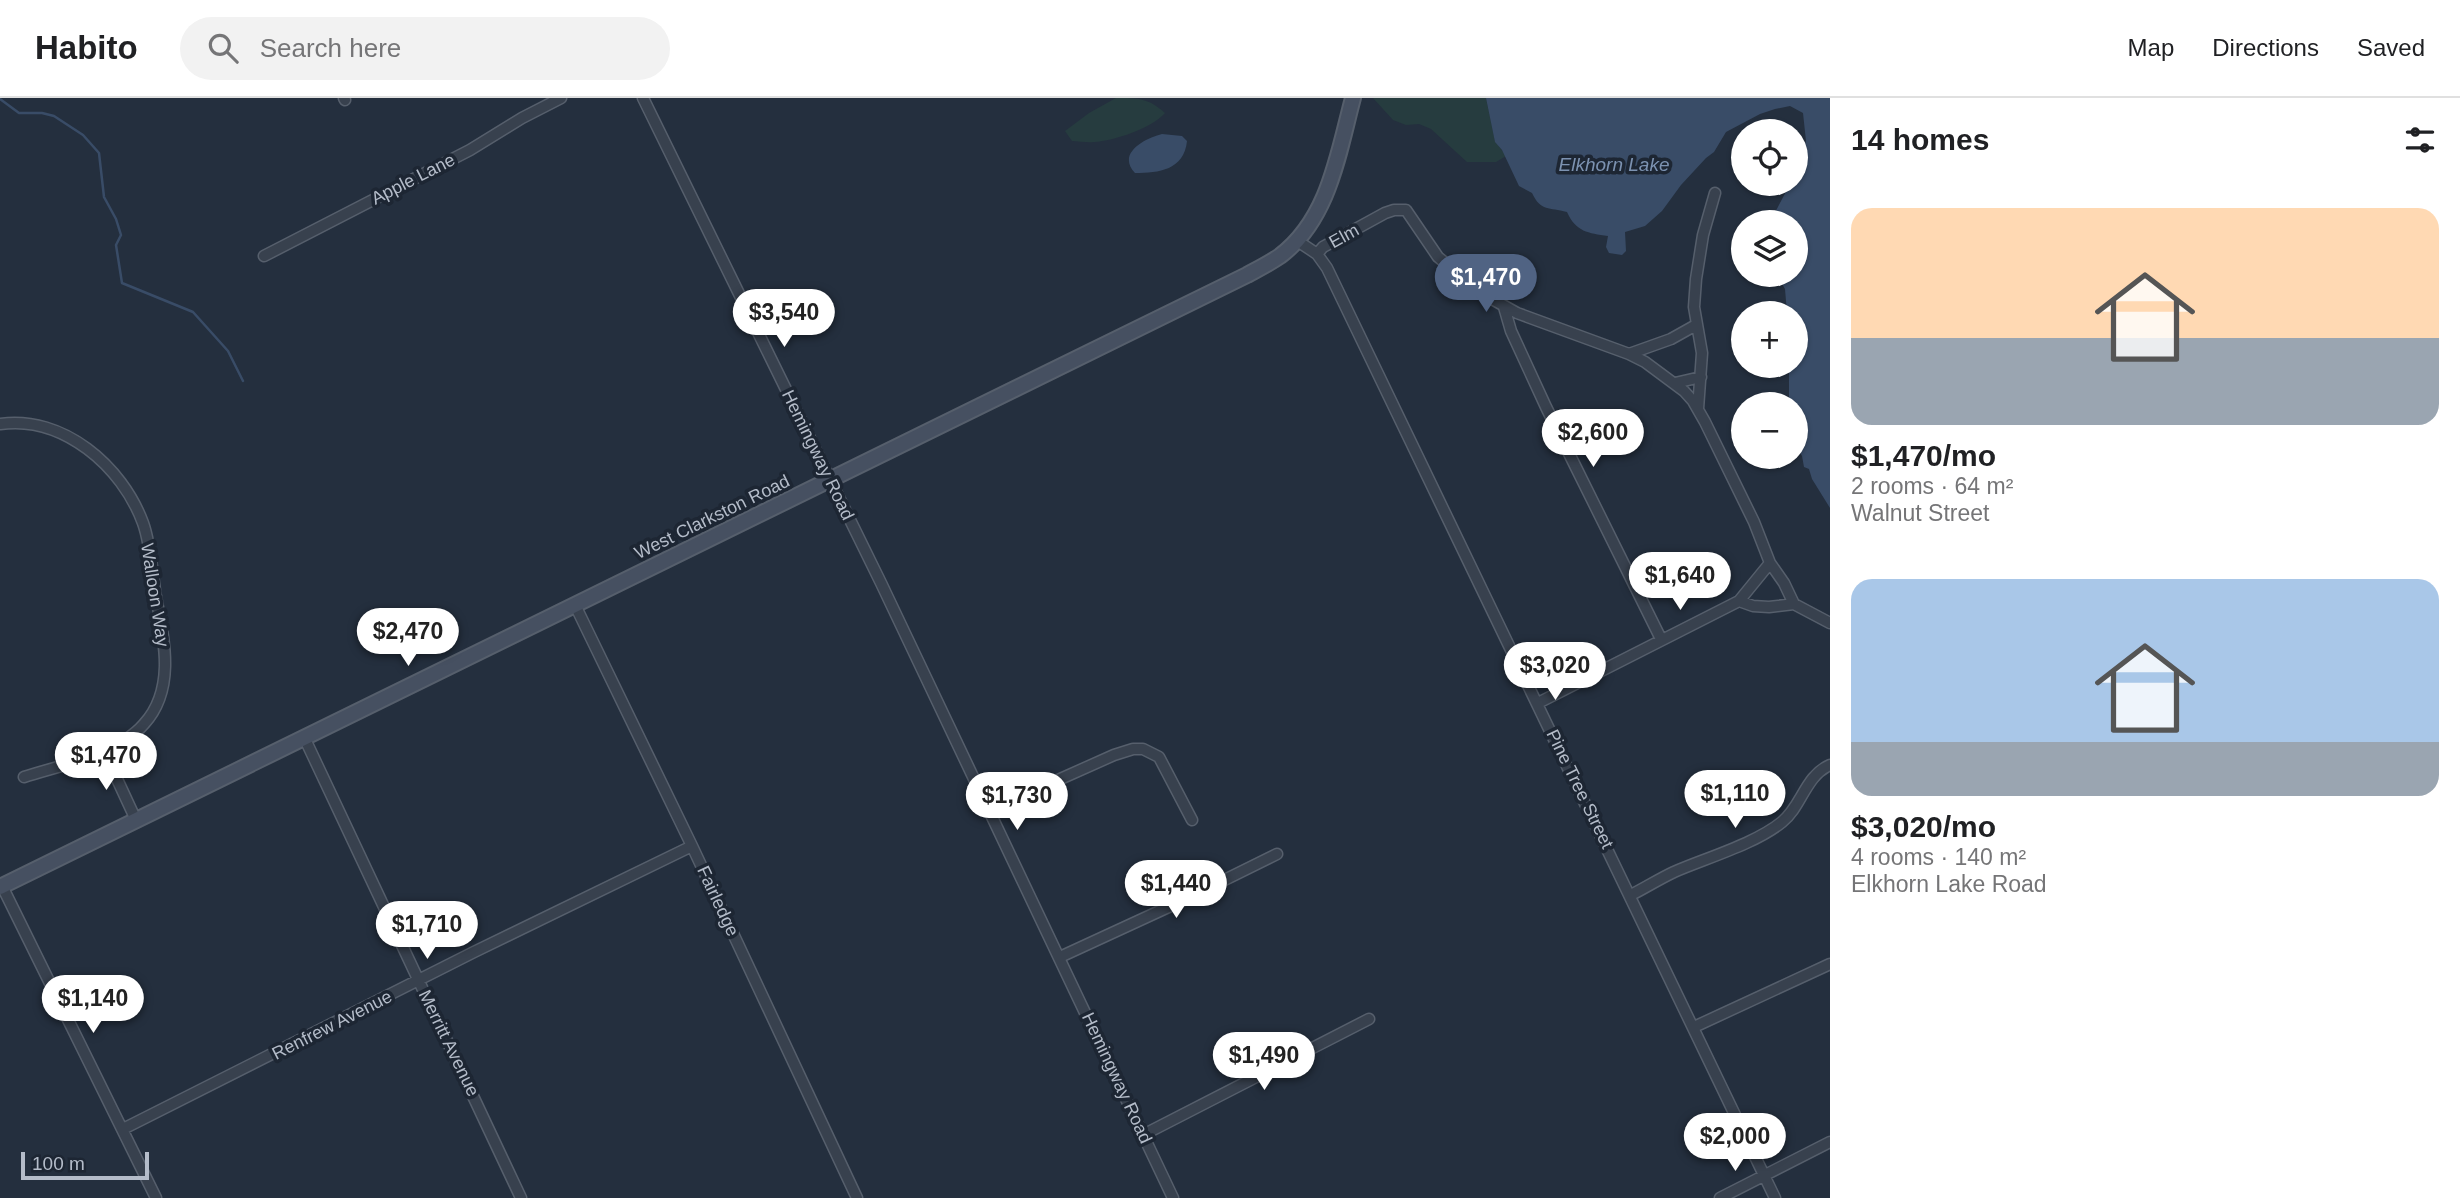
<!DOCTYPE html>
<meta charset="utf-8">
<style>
body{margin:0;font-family:Arial,sans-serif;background:#f2f2f2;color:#202124;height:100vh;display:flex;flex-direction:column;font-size:26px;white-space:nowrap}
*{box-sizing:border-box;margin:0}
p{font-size:23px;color:#757577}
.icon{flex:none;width:38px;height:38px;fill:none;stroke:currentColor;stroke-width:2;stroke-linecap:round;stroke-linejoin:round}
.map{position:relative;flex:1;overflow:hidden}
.side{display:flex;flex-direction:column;background:#fff;width:630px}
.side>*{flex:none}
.controls{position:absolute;left:1731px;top:21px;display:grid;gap:14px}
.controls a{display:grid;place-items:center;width:77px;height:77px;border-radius:50%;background:#fff;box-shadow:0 2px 5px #0004;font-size:35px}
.scale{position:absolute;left:21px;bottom:18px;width:128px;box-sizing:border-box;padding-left:7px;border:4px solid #b4bcc9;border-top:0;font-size:19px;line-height:24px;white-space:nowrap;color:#b4bcc9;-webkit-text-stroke:5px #1d2633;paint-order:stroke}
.price{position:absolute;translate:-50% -60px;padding:0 16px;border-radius:24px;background:#fff;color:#222;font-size:23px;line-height:46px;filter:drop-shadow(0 2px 4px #0008)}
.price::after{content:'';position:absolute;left:50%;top:42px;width:21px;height:16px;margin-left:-10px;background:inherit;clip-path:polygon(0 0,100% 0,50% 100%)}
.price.active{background:#506383;color:#fff}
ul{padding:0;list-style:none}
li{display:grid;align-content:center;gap:14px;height:371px;padding:0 21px}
li span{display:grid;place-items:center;height:217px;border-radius:21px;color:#555}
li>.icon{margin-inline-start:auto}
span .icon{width:126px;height:126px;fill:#fffc;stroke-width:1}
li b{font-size:30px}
h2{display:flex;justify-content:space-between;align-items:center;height:84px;padding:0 21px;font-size:30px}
header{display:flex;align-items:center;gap:42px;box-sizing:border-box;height:98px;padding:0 35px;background:#fff;border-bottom:2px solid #e0e0e0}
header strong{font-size:33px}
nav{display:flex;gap:38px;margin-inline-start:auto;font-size:24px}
.search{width:490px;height:63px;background:#f2f2f2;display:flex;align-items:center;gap:18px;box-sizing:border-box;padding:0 24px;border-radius:38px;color:#757577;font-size:26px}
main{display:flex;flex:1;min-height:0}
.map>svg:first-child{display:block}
.green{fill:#263c3f}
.water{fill:#394c67}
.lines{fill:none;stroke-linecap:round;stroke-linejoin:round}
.stream{stroke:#394c67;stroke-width:2.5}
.street-casing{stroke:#565f6c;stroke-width:13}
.secondary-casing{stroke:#565f6c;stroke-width:18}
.street{stroke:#38414e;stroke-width:10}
.secondary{stroke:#465061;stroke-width:14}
.labels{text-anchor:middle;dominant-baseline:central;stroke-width:7;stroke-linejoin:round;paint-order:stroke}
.street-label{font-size:18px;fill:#b4bcc9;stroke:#1d2633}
.water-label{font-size:19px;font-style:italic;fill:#7c92b1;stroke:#1d2633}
</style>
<header>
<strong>Habito</strong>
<div class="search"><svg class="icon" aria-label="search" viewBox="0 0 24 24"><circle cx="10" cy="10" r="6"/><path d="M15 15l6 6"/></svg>Search here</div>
<nav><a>Map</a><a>Directions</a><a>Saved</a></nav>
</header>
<main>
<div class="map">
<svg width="1830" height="1100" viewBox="0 0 1830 1100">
<rect width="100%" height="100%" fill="#242f3e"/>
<path class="green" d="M1116 0C1139 0 1148 0 1165 15 1152 30 1114 43 1094 44 1087 45 1079 43 1072 43L1065 33 1089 15Z
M1373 0H1486L1495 43 1506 58 1496 64H1467L1431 31 1419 26 1406 27 1393 22Z"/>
<path class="water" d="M1486 0H1830V410L1812 381 1809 371 1804 369 1802 358 1796 348V306H1789V268H1796V215H1787L1785 191 1777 177H1796V124H1770L1790 86H1796V74L1806 43 1803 15 1790 8 1775 11 1760 16 1726 34 1714 54 1706 60 1681 87 1662 113 1645 128 1625 134 1626 153 1622 157 1609 155 1606 149 1608 138C1588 135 1576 134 1567 114 1549 109 1541 114 1532 95L1519 88 1502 52 1495 44Z
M1162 36 1182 38 1187 43C1184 72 1159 75 1135 75 1116 55 1146 40 1162 36Z"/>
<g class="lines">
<path class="stream" d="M0 1 19 15H42L54 18 83 37 99 55 104 99 116 121 121 137 116 147 122 185 193 214 228 253 243 283"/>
<g class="street-casing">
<path id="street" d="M344 0 345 2
M643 0 881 485 1173 1100
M1296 142 1317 156 1327 170 1775 1100
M1317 156 1323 149 1385 115 1394 112H1406L1438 159 1483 196 1517 215 1629 256 1645 264 1684 293 1693 303 1705 324 1754 424 1770 465 1739 503
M264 158 470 52 522 20 561 0
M1504 209 1511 233 1546 309 1661 541
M1629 256 1671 241 1696 227
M1675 285 1701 279
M1698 311 1702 255 1694 209 1696 181 1703 137 1715 95
M0 326C63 317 122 368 143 425 151 447 152 475 156 499 164 541 176 591 144 626 117 657 61 667 24 679
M1770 465 1784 485 1794 506
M575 507 692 748 857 1100
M1538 605 1739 503 1753 508 1769 509 1794 506 1830 525
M304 639 521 1100
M104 653 136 722
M992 715 1058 682 1114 657 1133 651H1143L1159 659 1192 722
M2 788 156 1100
M1631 797C1645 790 1659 781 1674 774 1706 760 1755 746 1782 724 1802 708 1805 678 1830 667
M1060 859 1188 800 1277 756
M1694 929 1830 866
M123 1031 474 854 692 748
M1143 1037 1369 921
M1720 1100 1830 1044"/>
</g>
<g class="secondary-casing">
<path id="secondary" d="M0 789 1247 177C1258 171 1270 165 1280 158 1329 121 1338 56 1353 0"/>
</g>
<use href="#street" class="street"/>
<use href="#secondary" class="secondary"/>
</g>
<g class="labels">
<g class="street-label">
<text transform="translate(413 81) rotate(-27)">Apple Lane</text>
<text transform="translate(1344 138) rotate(-29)">Elm</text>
<text transform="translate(818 357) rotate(64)">Hemingway Road</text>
<text transform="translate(712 419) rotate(-26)">West Clarkston Road</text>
<text transform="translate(155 497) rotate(81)">Walloon Way</text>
<text transform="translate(1580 691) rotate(64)">Pine Tree Street</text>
<text transform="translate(718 803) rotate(65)">Fairledge</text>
<text transform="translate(332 927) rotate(-27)">Renfrew Avenue</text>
<text transform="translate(449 945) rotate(64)">Merritt Avenue</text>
<text transform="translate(1117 980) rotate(65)">Hemingway Road</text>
</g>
<g class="water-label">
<text x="1614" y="66">Elkhorn Lake</text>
</g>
</g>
</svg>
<div class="controls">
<a><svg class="icon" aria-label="locate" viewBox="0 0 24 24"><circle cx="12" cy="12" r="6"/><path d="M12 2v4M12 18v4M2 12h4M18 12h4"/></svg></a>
<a><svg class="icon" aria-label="layers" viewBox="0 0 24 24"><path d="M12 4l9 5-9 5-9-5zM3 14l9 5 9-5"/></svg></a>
<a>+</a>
<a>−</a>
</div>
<div class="scale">100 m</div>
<b class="price active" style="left:1486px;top:216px">$1,470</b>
<b class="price" style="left:784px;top:251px">$3,540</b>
<b class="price" style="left:1593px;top:371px">$2,600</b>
<b class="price" style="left:1680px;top:514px">$1,640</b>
<b class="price" style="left:408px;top:570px">$2,470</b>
<b class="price" style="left:1555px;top:604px">$3,020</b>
<b class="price" style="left:106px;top:694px">$1,470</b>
<b class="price" style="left:1735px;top:732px">$1,110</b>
<b class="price" style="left:1017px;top:734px">$1,730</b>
<b class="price" style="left:1176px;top:822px">$1,440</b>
<b class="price" style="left:427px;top:863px">$1,710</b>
<b class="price" style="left:93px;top:937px">$1,140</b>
<b class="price" style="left:1264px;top:994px">$1,490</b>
<b class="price" style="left:1735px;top:1075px">$2,000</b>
</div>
<section class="side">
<h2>14 homes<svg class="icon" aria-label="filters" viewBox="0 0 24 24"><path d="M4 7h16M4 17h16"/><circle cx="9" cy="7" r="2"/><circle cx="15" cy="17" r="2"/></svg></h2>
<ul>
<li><span style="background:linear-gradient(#ffd9b3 60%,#9aa5b1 0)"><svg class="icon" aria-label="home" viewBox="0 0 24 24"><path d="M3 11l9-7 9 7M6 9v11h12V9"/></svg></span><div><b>$1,470/mo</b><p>2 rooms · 64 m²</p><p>Walnut Street</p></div></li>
<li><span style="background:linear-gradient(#a9c7e8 75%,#9aa5b1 0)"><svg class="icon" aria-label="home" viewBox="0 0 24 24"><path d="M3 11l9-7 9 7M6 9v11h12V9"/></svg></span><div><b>$3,020/mo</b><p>4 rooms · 140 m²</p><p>Elkhorn Lake Road</p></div></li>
</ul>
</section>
</main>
